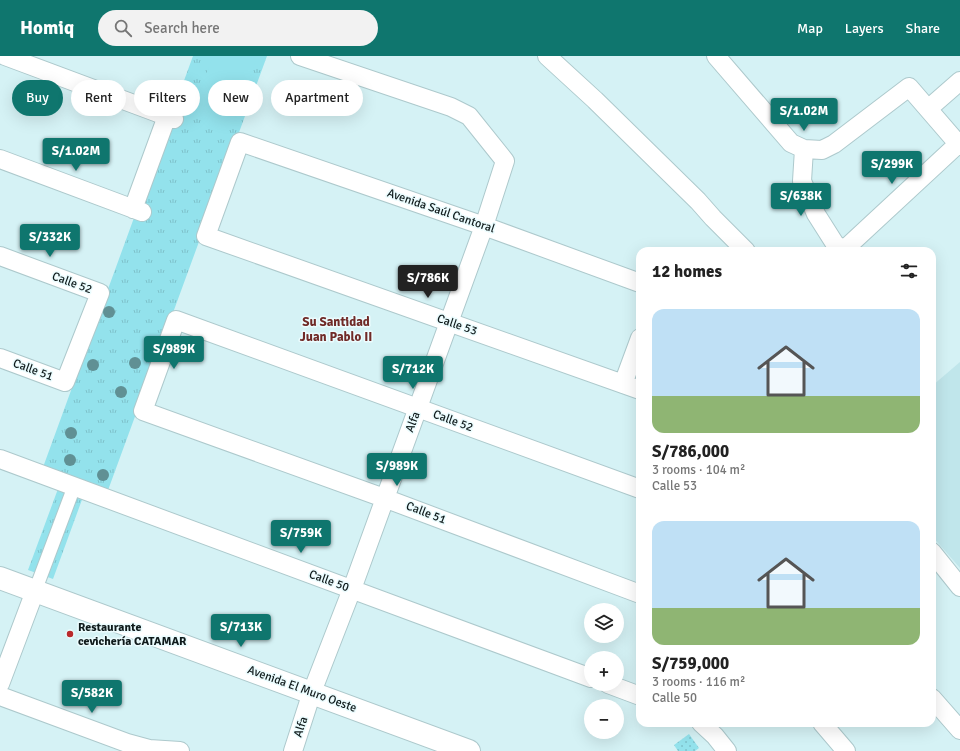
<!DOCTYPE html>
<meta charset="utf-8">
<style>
body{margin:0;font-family:Signika,sans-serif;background:#f2f2f2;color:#222;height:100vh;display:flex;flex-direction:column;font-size:15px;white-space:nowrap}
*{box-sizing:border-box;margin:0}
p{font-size:13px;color:#767676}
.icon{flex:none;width:22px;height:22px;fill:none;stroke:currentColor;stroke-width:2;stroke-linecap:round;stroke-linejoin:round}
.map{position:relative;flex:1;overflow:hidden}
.details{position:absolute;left:636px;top:191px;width:300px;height:480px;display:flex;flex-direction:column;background:#fff;border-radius:12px;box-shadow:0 4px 16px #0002}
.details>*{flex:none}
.top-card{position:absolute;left:12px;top:24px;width:380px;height:36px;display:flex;gap:8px}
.buttons{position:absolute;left:584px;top:547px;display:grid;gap:8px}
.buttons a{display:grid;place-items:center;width:40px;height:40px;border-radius:50%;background:#fff;box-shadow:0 4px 16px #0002;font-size:20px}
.price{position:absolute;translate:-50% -34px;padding:0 9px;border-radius:4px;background:#0f766e;color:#fff;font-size:13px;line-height:26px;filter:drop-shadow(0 1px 2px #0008)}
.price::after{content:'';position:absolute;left:50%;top:24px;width:12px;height:9px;margin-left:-6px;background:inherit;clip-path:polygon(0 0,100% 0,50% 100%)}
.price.on{background:#222;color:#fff}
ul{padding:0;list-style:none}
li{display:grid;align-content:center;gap:8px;height:212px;padding:0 16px}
li span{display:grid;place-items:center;height:124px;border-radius:12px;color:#555}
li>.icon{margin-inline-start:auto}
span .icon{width:72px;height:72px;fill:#fffc;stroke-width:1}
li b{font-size:17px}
h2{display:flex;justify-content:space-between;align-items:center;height:48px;padding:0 16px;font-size:17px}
.pill{padding:0 14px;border-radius:18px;background:#fff;box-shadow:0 4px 16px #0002;font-size:14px;line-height:36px}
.pill.on{background:#0f766e;color:#fff}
header{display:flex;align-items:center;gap:24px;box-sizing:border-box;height:56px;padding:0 20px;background:#0f766e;color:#fff}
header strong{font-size:19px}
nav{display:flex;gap:22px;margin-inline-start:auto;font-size:14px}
.search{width:280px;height:36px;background:#f2f2f2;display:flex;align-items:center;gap:10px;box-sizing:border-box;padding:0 14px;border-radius:22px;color:#767676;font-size:15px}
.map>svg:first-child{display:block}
.built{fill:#c0e6eb}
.grass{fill:url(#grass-tufts)}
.garden{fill:url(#garden-dots)}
.pitch{fill:#93e2ec}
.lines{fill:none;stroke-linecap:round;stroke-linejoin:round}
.pedestrian-casing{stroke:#adc9cc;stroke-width:15}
.minor-casing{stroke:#adc9cc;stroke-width:20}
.tertiary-casing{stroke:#adc9cc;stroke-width:24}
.pedestrian{stroke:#fff;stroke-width:13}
.minor{stroke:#fff;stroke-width:18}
.tertiary{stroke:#fff;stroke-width:22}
.tree{fill:#609094}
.poi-dot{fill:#b9292c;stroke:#ebfcfe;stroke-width:1.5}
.labels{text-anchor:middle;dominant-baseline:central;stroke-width:3;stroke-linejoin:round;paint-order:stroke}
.street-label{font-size:12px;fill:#0f1a1b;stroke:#ebfcfe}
.poi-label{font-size:12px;font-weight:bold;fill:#0f1a1b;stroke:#ebfcfe;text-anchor:start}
.neighbourhood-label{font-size:13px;font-weight:bold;fill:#702a27;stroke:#ebfcfe}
</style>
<header>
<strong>Homiq</strong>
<div class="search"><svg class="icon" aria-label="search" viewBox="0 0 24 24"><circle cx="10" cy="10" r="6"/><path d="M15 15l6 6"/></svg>Search here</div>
<nav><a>Map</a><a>Layers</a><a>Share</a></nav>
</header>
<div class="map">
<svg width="960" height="695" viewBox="0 0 960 695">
<defs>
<pattern id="grass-tufts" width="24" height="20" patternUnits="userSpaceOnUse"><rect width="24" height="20" fill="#93e2ec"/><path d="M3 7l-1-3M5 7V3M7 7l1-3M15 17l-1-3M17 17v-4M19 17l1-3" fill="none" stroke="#7ec1ca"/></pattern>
<pattern id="garden-dots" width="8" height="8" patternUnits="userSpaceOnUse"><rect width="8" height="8" fill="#93e2ec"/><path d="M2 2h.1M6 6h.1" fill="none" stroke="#7ec1ca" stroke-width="1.8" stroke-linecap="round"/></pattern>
</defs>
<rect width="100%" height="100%" fill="#d5f2f5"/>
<path class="built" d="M960 306V512L932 480V330Z"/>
<path class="grass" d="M193 0H267L107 437 87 430 53 523 28 514 62 422 42 414Z"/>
<path class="garden" d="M689 678 699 692 695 695H678L674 689Z"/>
<path class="pitch" d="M213 0H247L256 4 231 73 191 58Z"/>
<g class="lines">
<g class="pedestrian-casing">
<path id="pedestrian" d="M35 535 74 431"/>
</g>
<g class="minor-casing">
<path id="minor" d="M5 0 174 63
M547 0 595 44 698 145 713 162 746 195
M716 0 791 87 804 93 822 94 834 88 909 31 960 90
M928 53 960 25
M804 93 802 125 816 158 835 188C839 191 842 193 847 191L958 88
M0 103 142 156
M133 153 167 60
M0 200 100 237 65 326 0 302
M640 227 484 170 240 86 206 180 640 334
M623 328 640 282
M0 403 591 622
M640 433 176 264 143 355 384 442 640 538
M932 496 960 531
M0 628 35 535
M608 628 640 640
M0 640 127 687 149 693 180 695
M932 642 960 674
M701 667 715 680 727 695
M822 667 846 695
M293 695 312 636 352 533 484 170 505 105 469 60 451 51 300 0"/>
</g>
<g class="tertiary-casing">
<path id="tertiary" d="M0 522 469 695"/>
</g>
<use href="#pedestrian" class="pedestrian"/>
<use href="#minor" class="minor"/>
<use href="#tertiary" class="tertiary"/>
</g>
<g class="tree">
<circle cx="109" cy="256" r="6"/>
<circle cx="135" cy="307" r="6"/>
<circle cx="93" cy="309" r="6"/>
<circle cx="121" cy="336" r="6"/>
<circle cx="71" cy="377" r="6"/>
<circle cx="70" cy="404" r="6"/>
<circle cx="103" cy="419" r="6"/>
</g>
<circle class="poi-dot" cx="70" cy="578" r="4"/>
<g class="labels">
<g class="street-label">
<text transform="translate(441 155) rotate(19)">Avenida Saúl Cantoral</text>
<text transform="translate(72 227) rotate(20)">Calle 52</text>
<text transform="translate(457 269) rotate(19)">Calle 53</text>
<text transform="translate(33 314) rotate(20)">Calle 51</text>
<text transform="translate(453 365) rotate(20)">Calle 52</text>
<text transform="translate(413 366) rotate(-69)">Alfa</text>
<text transform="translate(426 457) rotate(21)">Calle 51</text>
<text transform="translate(329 525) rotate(20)">Calle 50</text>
<text transform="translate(302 633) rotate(20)">Avenida El Muro Oeste</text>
<text transform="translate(301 671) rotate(-72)">Alfa</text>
</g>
<g class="poi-label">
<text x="78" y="571">Restaurante<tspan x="78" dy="14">cevichería CATAMAR</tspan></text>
</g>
<g class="neighbourhood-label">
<text x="336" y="266">Su Santidad<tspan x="336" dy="15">Juan Pablo II</tspan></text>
</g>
</g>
</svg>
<div class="buttons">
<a><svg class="icon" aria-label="layers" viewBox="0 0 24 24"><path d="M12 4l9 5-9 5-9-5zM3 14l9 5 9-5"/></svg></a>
<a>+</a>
<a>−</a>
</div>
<b class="price" style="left:804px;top:76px">S/1.02M</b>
<b class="price" style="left:76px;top:116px">S/1.02M</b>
<b class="price" style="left:892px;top:129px">S/299K</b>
<b class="price" style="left:801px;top:161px">S/638K</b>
<b class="price" style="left:50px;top:202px">S/332K</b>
<b class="price on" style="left:428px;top:243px">S/786K</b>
<b class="price" style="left:174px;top:314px">S/989K</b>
<b class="price" style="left:413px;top:334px">S/712K</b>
<b class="price" style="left:397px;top:431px">S/989K</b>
<b class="price" style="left:301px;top:498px">S/759K</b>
<b class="price" style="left:241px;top:592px">S/713K</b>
<b class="price" style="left:92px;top:658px">S/582K</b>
<div class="top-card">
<a class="pill on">Buy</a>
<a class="pill">Rent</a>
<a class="pill">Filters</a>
<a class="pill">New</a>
<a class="pill">Apartment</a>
</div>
<section class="details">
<h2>12 homes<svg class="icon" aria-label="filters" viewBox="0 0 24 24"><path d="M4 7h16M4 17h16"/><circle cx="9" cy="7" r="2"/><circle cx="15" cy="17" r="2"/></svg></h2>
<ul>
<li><span style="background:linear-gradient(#bfe0f5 70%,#8fb573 0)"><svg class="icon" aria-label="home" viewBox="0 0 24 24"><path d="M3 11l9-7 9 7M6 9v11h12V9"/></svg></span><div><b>S/786,000</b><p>3 rooms · 104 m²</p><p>Calle 53</p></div></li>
<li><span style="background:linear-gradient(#bfe0f5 70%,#8fb573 0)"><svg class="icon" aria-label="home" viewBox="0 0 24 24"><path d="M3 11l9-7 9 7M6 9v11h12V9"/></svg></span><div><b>S/759,000</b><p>3 rooms · 116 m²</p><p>Calle 50</p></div></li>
</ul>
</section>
</div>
